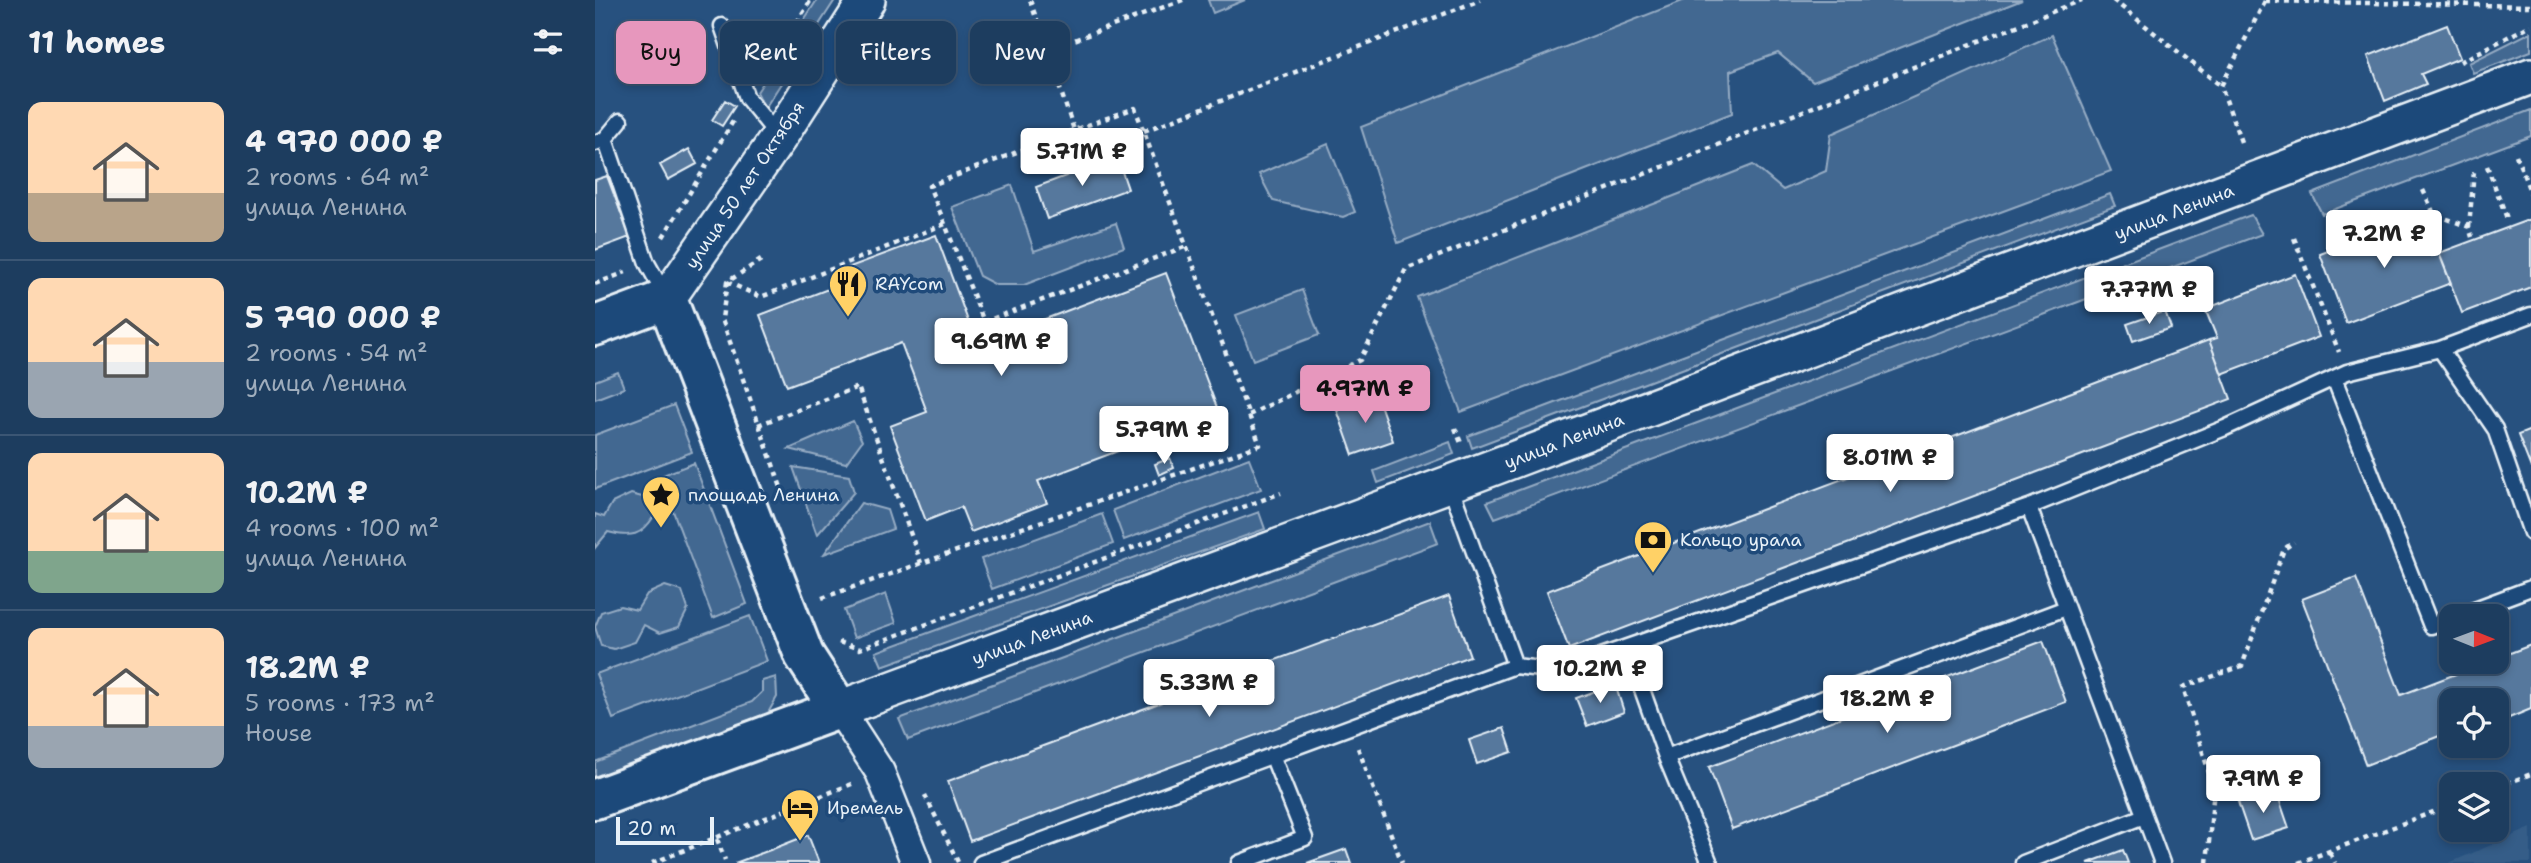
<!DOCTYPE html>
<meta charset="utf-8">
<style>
body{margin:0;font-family:"Shantell Sans",sans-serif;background:#254465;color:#f1f3f6;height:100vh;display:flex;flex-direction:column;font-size:26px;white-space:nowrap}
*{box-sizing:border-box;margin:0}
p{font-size:23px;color:#a0aebd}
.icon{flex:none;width:38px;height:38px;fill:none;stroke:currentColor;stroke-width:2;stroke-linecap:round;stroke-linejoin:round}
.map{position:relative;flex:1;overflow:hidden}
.drawer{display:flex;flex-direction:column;background:#1d3d5f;width:595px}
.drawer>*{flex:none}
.hud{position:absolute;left:21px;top:21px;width:665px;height:63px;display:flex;gap:14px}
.needle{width:46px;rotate:91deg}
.buttons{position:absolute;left:1844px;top:604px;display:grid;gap:14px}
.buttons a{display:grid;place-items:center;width:70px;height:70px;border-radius:14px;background:#1d3d5f;box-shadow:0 4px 10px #0003,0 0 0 2px #3b5674;font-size:35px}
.scale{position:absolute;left:21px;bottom:18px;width:98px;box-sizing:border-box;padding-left:7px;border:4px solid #e8f1f8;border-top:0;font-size:19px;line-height:24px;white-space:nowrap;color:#e8f1f8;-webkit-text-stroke:5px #1f4a7a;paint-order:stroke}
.price{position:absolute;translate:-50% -60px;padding:0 16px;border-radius:7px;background:#fff;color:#222;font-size:23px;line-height:46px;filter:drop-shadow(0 2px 4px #0008)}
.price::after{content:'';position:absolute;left:50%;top:42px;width:21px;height:16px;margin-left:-10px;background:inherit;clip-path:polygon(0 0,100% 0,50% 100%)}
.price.current{background:#e797bd;color:#111}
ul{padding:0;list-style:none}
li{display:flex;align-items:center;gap:21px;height:175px;padding:0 28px}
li+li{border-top:2px solid #3b5674}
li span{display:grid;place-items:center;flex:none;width:196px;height:140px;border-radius:14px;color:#555}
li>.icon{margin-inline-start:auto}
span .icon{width:84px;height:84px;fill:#fffc;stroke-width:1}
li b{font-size:30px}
h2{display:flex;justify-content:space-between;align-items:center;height:84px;padding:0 28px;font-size:30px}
.chip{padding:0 24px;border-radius:14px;background:#1d3d5f;box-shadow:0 4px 10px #0003,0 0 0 2px #3b5674;font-size:24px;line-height:63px}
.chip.current{background:#e797bd;color:#111}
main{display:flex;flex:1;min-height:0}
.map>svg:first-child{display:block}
.built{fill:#355d88}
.green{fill:#436891;stroke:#96acc4;stroke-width:2}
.building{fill:#57789d;stroke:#e8f1f8;stroke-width:2}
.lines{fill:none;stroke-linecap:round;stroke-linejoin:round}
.service-casing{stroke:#e8f1f8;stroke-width:19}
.minor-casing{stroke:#e8f1f8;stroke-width:33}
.tertiary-casing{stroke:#e8f1f8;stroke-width:40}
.secondary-casing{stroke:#e8f1f8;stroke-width:44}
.path{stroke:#e8f1f8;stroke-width:4.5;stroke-dasharray:5 5;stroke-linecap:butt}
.service{stroke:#1f4a7a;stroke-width:14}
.minor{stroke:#1f4a7a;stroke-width:28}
.tertiary{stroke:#1f4a7a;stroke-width:35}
.secondary{stroke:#1f4a7a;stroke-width:38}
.labels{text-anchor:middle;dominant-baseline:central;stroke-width:7;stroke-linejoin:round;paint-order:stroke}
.street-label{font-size:18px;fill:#e8f1f8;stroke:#1f4a7a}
.poi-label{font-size:18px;fill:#e8f1f8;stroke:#1f4a7a;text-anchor:start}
</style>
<main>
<section class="drawer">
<h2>11 homes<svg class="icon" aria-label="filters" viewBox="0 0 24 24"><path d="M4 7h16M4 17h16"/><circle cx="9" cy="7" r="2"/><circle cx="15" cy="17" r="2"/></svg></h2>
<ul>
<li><span style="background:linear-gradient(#ffd9b3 65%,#b9a48a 0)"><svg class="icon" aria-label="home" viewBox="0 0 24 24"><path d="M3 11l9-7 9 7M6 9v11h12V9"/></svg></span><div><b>4 970 000 ₽</b><p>2 rooms · 64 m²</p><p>улица Ленина</p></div></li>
<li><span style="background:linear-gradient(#ffd9b3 60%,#9aa5b1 0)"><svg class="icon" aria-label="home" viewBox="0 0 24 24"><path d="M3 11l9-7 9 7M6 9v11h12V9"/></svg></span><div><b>5 790 000 ₽</b><p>2 rooms · 54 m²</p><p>улица Ленина</p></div></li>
<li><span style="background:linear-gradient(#ffd9b3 70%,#7fa58c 0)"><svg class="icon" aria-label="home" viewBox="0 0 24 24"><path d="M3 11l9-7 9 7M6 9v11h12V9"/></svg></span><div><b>10.2M ₽</b><p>4 rooms · 100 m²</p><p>улица Ленина</p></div></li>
<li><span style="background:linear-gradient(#ffd9b3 70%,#9aa5b1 0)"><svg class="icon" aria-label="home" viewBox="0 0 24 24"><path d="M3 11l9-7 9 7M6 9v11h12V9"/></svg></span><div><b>18.2M ₽</b><p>5 rooms · 173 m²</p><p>House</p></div></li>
</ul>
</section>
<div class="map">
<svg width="1936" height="863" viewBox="0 0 1936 863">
<rect width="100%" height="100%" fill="#27517f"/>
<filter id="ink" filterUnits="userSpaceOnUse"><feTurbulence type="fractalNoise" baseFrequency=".0143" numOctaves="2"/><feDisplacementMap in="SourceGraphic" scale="14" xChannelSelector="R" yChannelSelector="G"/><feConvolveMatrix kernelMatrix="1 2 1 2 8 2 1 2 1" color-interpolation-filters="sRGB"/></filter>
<g filter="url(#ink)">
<path class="built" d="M1936 828V863H1854Z"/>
<path class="green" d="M222 0H240L170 108 162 92Z
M613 0H650L618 13Z
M1090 0H1427L1218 82 1183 53 1135 71 1137 113 803 243 766 127Z
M1936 32V51L1878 73 1874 63Z
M1457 35 1516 171 866 412 822 297 1158 165 1188 190 1231 171 1236 134Z
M1936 110V136L1727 214 1717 194Z
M733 144 760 212 748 217 678 201 664 174Z
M417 185 439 251 521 223 529 247 429 285H401L384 276 357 207Z
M1515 194 1520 206 877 448 873 436Z
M1656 215 1667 234 900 518 892 502Z
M707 290 724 335 658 360 641 315Z
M23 372 29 388 0 399V381Z
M79 405 97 452 0 489V435Z
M258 421 267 441 251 463 194 449Z
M855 442 859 454 783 483 779 471Z
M654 458 666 489 529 540 518 510Z
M99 463 152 604 118 618 65 476Z
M198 467 254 476 259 492 222 535Z
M36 494 51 498 59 516C47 536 36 538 13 532L0 548V514L9 517 17 503Z
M266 503 292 510 298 529 229 554Z
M664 512 670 529 287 666 281 652Z
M507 514 518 544 397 589 386 559Z
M835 521 843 543 313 740 304 719Z
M70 586 87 591 93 609 84 627 65 633 49 625 40 642 19 649 6 646 0 627 6 612 25 606 42 610 52 594Z
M291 594 301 623 259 638 249 610Z
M155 616 172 661 18 719 1 674Z
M181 677 182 697 173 713 0 780V762L157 702 167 692V681Z"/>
<path class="building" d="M1852 25 1865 58 1826 74 1831 84 1790 101 1773 56Z
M130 100 140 106 127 126 117 120Z
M94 149 102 164 73 180 65 165Z
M522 157 533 189 452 219 441 187Z
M12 176 35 237 0 250V180Z
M1823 217 1837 256 1844 253 1856 283 1751 323 1725 254Z
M1936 219V287L1867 313 1844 253Z
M341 235 382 345 571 273 624 413 443 481 452 503 376 532 366 507 331 521 295 426 332 412 306 343 192 386 165 315 249 283 244 271Z
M1700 274 1724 337 1627 374 1614 340 1622 338 1610 309Z
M1570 311 1576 328 1538 341 1532 324Z
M1614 340 1636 399 974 649 952 591Z
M782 396 798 441 758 455 742 410Z
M1936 430V468L1923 435Z
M575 458 579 468 564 475 560 464Z
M1761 578 1806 695 1892 662H1902V658L1936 645V709L1902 723V700H1857V731L1771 765 1707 599Z
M854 596 875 656 375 841 353 781Z
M1448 641 1471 702 1137 829 1114 767Z
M1020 684 1029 712 992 726 981 698Z
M909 728 917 752 882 764 874 740Z
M1681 790 1694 828 1656 840 1643 802Z
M213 835 224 863H140L175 850Z
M751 849 756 863H712Z
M1528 850 1533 863H1493Z"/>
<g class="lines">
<g class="service-casing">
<path id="service" d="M127 26 152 98 183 136
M10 139 25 121
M0 143 10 139 52 263 71 297
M1845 349 1900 429 1936 533
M1739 378 1836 626 1857 618
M855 485 920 666 963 671 1434 507 1630 428 1752 372 1845 349 1936 315
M1434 507 1567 863
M1861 616 1936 588
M1032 647 1071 757
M386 863 920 666
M644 863 710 838 677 755
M1115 863 1071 757 1471 608
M1428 863 1549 816"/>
</g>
<g class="minor-casing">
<path id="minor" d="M244 709 285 772 321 863"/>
</g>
<g class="tertiary-casing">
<path id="tertiary" d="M72 299 184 137 272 0
M244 709 854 484 1936 76"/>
</g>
<g class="secondary-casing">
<path id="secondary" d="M0 326 72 299 209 655 244 709 0 799"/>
</g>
<path class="path" d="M1518 0 1626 86
M1670 1 1936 6
M452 50 588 0
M1865 62 1936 25
M169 73 216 0
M549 131 885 0
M1646 142 1626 86 1670 1
M1921 155 1936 194
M1892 166 1913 221
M1828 190 1839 214 1874 227 1877 237
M350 224 334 186 479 130
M1874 227 1879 171
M68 237 140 118
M1699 238 1744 352
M166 260 132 282 127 319 189 496
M132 282 166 297 350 224 389 322 592 246
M0 284 31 272
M654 415 765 360 811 269 1487 0
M163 425 263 387 326 563
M860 428 866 443
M227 598 665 445 540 108 479 130 435 0
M244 642 265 649 686 493
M763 748 807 863
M1902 787 1936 774
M330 795 363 862
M122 839 130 860
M1735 853 1740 863
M57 863 259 783
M1612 863 1619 789 1588 687 1647 666 1689 549 1699 542
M1703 863 1857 805"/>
<use href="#service" class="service"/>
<use href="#minor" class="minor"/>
<use href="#tertiary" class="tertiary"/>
<use href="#secondary" class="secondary"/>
</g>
</g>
<defs>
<g id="restaurant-pin" transform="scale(2.0125)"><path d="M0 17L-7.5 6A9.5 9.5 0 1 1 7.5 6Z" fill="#ffd166" stroke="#1f4a7a"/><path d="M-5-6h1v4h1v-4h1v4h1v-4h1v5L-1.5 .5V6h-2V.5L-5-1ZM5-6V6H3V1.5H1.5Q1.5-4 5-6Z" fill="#111"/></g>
<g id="sight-pin" transform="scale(2.0125)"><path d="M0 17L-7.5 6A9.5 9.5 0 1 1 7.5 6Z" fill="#ffd166" stroke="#1f4a7a"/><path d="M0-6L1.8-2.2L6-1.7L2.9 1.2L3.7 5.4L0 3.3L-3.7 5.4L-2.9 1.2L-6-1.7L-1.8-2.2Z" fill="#111"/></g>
<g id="bank-pin" transform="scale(2.0125)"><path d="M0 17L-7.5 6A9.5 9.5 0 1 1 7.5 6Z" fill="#ffd166" stroke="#1f4a7a"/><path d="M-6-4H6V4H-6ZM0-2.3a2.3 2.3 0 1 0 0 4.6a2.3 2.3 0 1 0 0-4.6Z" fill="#111"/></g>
<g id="hotel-pin" transform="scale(2.0125)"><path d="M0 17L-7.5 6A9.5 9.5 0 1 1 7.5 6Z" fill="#ffd166" stroke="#1f4a7a"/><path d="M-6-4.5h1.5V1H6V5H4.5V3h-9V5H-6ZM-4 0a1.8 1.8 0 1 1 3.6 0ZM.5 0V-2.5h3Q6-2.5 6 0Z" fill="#111"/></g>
</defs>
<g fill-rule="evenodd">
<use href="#restaurant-pin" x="253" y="284"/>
<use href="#sight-pin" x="66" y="495"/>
<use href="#bank-pin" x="1058" y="540"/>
<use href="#hotel-pin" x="205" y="808"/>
</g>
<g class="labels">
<g class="street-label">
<text transform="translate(150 185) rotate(-56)">улица 50 лет Октября</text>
<text transform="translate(1579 212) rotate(-21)">улица Ленина</text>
<text transform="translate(969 441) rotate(-21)">улица Ленина</text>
<text transform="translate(437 638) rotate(-20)">улица Ленина</text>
</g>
<g class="poi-label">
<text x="280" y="284">RAYcom</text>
<text x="93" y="495">площадь Ленина</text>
<text x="1085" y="540">Кольцо урала</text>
<text x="232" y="808">Иремель</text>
</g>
</g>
</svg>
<div class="buttons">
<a><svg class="needle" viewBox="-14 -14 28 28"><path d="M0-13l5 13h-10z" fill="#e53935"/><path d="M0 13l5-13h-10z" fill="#a0aebd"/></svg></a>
<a><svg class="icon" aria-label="locate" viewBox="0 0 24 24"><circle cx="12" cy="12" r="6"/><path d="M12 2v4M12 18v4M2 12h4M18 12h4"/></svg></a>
<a><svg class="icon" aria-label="layers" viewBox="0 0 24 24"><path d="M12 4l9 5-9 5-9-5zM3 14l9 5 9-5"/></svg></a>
</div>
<div class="scale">20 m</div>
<b class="price" style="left:487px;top:188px">5.71M ₽</b>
<b class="price" style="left:1789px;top:270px">7.2M ₽</b>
<b class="price" style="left:1554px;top:326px">7.77M ₽</b>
<b class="price" style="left:406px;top:378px">9.69M ₽</b>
<b class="price current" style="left:770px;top:425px">4.97M ₽</b>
<b class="price" style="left:569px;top:466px">5.79M ₽</b>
<b class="price" style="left:1295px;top:494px">8.01M ₽</b>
<b class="price" style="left:1005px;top:705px">10.2M ₽</b>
<b class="price" style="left:614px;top:719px">5.33M ₽</b>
<b class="price" style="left:1292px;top:735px">18.2M ₽</b>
<b class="price" style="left:1668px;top:815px">7.9M ₽</b>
<div class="hud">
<a class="chip current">Buy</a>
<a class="chip">Rent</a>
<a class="chip">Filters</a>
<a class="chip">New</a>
</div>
</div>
</main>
